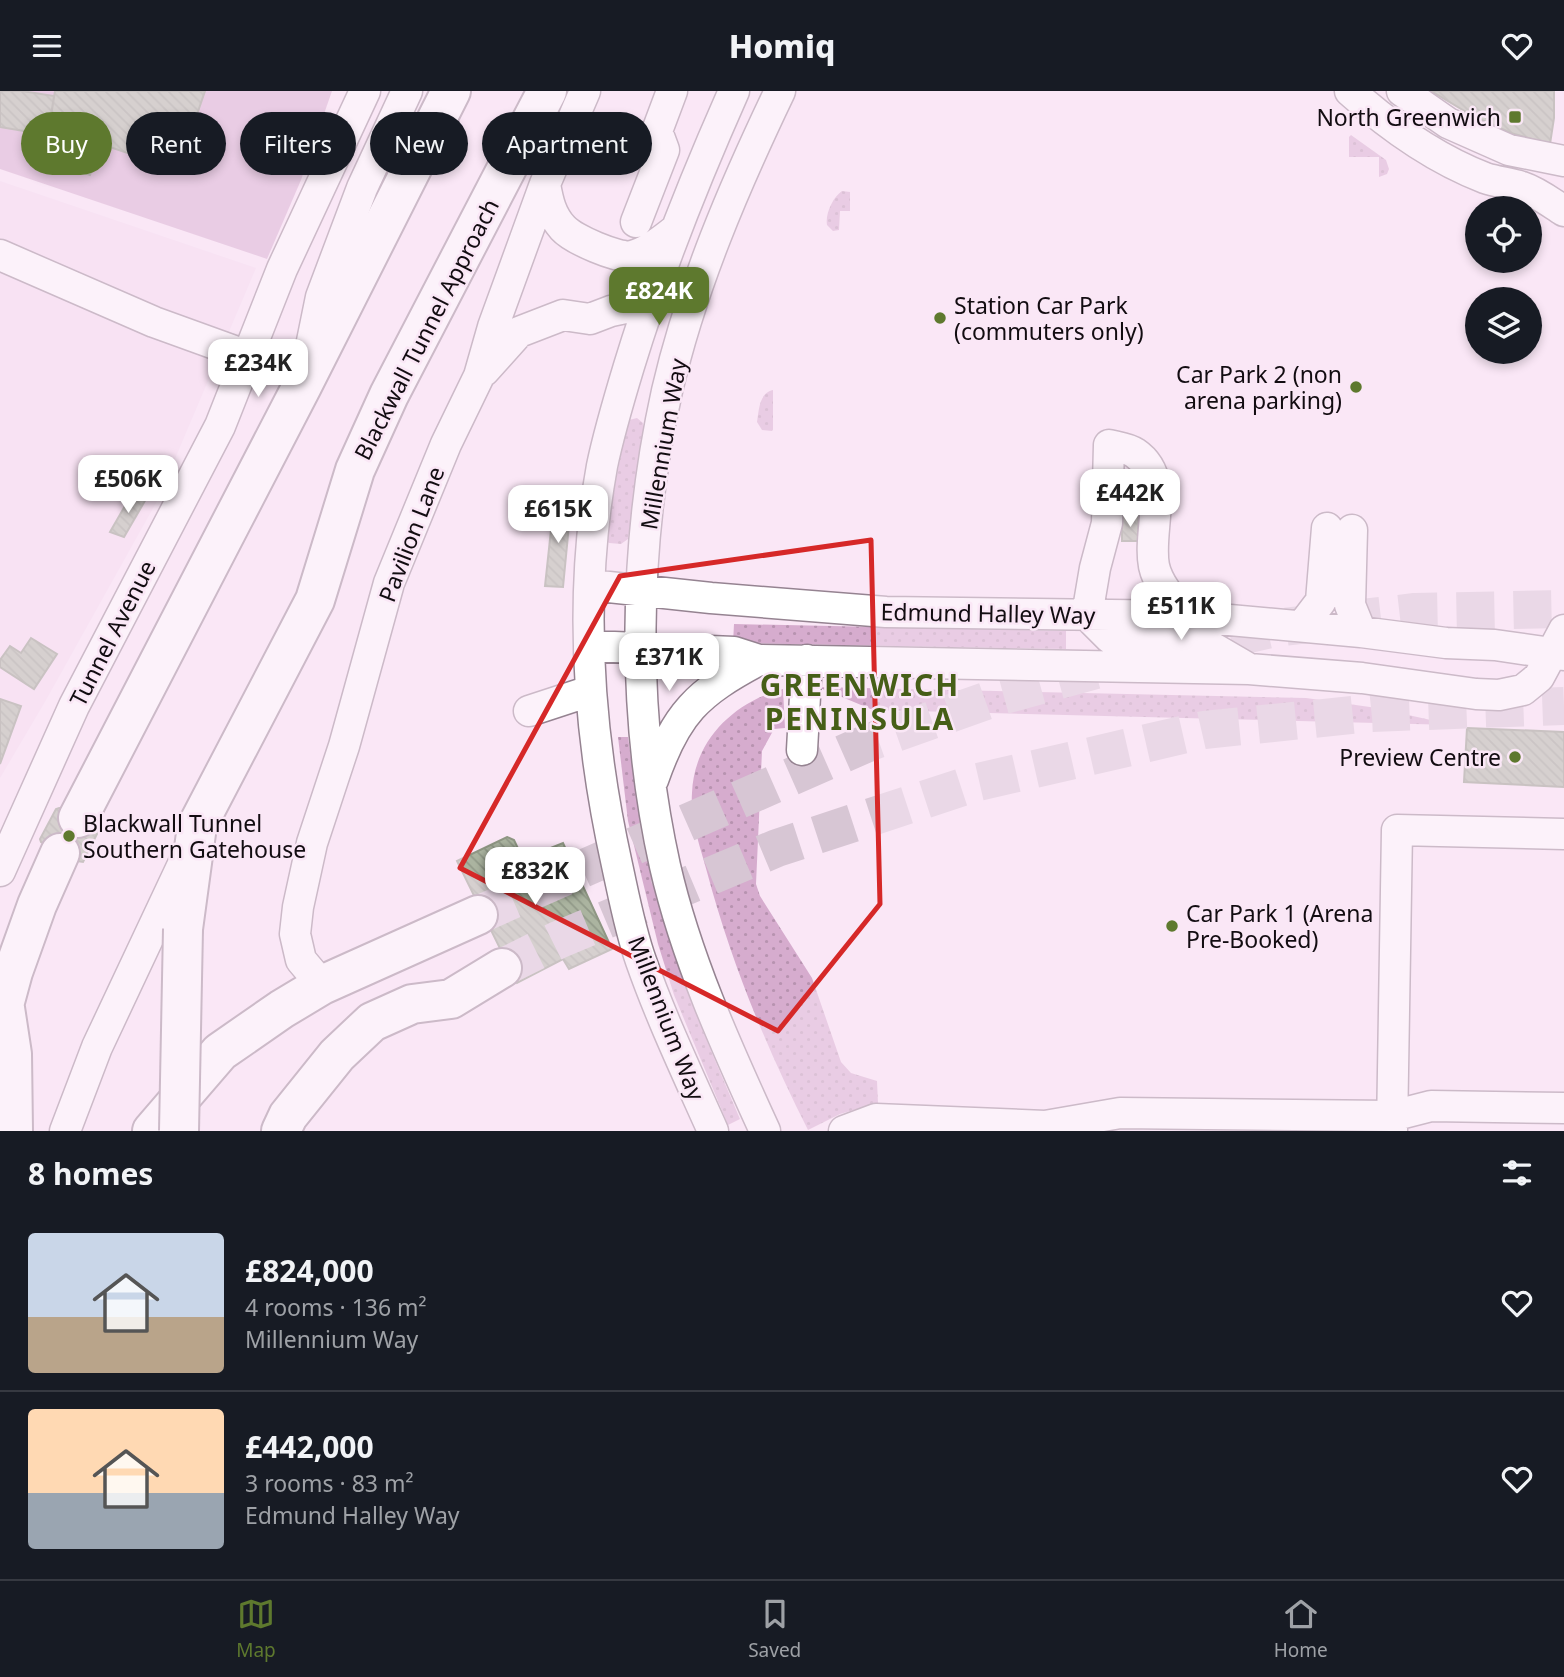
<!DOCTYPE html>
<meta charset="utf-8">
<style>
body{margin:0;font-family:"Noto Sans",sans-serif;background:#20242c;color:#f1f3f6;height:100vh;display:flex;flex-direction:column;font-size:26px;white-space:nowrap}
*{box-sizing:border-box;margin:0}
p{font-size:23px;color:#9ea1a6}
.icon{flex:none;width:38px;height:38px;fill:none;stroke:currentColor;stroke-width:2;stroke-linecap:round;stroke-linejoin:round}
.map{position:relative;height:1040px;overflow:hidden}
.details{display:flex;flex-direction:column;background:#171b24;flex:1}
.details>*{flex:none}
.banner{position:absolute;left:21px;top:21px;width:700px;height:63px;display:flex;gap:14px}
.controls{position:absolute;left:1465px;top:105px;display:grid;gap:14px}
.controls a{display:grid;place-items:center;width:77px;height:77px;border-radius:50%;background:#171b24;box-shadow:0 4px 10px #0003;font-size:35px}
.price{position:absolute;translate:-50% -60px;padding:0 16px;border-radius:14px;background:#fff;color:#222;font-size:23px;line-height:46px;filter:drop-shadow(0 2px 4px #0008)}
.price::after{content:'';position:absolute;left:50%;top:42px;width:21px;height:16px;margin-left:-10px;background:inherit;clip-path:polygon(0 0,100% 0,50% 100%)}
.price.active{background:#5e792e;color:#fff}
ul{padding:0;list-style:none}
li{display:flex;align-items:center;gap:21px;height:175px;padding:0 28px}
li+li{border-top:2px solid #363941}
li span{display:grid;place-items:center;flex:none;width:196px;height:140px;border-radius:7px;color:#555}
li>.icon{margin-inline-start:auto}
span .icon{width:84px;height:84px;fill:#fffc;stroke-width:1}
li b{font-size:30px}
h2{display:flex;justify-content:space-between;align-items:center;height:84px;padding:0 28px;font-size:30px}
.chip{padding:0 24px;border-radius:32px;background:#171b24;box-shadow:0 4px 10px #0003;font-size:24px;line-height:63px}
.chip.active{background:#5e792e;color:#fff}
header{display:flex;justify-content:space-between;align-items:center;height:91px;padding:0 28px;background:#171b24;font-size:32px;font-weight:800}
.tabs{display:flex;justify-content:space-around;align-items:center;height:98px;border-top:2px solid #363941;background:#171b24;font-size:19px;color:#9ea1a6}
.tabs a{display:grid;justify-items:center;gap:4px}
.tabs .active{color:#5e792e}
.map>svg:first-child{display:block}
.built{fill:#f5dbf0}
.green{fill:url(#green-dots)}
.pitch{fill:#d6acce}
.building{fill:url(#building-back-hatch);stroke:#8e9683;stroke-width:2}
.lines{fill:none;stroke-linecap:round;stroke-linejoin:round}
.highway-tunnel{stroke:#d7c6d4;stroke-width:38;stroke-dasharray:38 19;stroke-linecap:butt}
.minor-casing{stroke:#958391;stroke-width:33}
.highway-casing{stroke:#958391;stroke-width:42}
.minor{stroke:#fff;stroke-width:30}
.highway{stroke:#fff;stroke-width:38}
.highway-bridge-casing{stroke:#958391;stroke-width:42;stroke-linecap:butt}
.highway-bridge{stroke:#fff;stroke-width:38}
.marked{fill:none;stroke:#d62828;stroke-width:5;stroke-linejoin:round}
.poi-dot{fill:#5e792e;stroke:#fae7f6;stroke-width:2.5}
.labels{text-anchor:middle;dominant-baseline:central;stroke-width:5;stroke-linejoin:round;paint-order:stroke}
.poi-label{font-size:23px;fill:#120c11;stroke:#fae7f6;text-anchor:end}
.street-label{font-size:23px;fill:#120c11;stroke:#fae7f6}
.district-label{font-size:30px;font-weight:bold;letter-spacing:2px;fill:#465e17;stroke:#fae7f6}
</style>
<header><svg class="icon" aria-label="menu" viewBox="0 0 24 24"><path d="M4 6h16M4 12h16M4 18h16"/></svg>Homiq<svg class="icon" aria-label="heart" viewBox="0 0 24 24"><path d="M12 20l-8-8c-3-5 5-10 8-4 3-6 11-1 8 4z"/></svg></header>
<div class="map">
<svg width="1564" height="1040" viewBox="0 0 1564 1040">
<defs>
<pattern id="green-dots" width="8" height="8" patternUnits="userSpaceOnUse" patternTransform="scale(1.75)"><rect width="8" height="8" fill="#d6acce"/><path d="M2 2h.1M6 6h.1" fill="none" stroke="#b793b0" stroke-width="1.8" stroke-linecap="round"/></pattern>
<pattern id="building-back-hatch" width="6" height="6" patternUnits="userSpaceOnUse" patternTransform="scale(1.75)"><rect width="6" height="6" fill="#abb4a0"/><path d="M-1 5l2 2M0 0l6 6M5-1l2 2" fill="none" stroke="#929a89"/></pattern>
</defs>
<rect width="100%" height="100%" fill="#fae7f6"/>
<path class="built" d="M0 90 256 177 157 410 46 609 0 687Z"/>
<path class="green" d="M1351 44 1386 69 1389 78 1387 83 1379 86V66H1349V46Z
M842 100 850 101V120H840L839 139 833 140 827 134C825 123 833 106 842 100Z
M773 299V338L772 340 762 339 757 331C759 319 759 302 773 299Z
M637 327 643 332 644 337 628 448 621 453 609 452 606 449 605 444 627 333 629 329Z
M734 533 1066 540V558L733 552Z
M818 596 1306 607 1377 617 1453 634 873 619Z
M783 598 785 637 774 638 762 660 756 793 760 805 812 887 841 971 851 982 877 990 878 1012 840 1023 808 1039C766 956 731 871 707 781 700 755 690 729 692 702 694 649 734 611 783 598Z
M618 646H628C638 715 649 783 670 849 689 910 715 969 740 1028L728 1034 674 904 658 853 628 730Z"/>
<path class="pitch" d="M0 0H332L301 89 267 168 0 78Z"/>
<path class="building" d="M0 0H22L54 5 48 44 0 36Z
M55 0H205L178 79 101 53 90 84 48 70 55 49 40 47 41 43 48 44Z
M1431 0H1554V27L1550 53 1511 42 1473 25Z
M133 401 146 408 124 446 110 441Z
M554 411 571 413 563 496 545 495Z
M1122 425H1138V450H1122Z
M31 547 57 563 34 598 0 576V569L10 555 21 562Z
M0 608 21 615 0 673Z
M1467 637 1564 641V696L1464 691Z
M59 717 97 738 98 741 83 771 77 770 41 751 40 748 56 718Z
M507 746 514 749 523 768 563 752 612 858 569 878 563 868 517 892 457 770Z"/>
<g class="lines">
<path class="highway-tunnel" d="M1175 560 1275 537 1415 521 1564 518
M478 824 870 651 997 606 1110 575
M502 877 558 849 777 757 978 691 1204 639 1372 622 1564 615"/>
<g class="minor-casing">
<path id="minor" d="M1350 0C1389 35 1436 68 1485 87 1497 91 1510 92 1522 96 1537 101 1550 111 1564 120
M1402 0 1448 32 1509 59 1564 70
M664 59 657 40 672 0
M545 93C548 110 551 124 563 137 573 148 618 168 632 165 648 161 661 150 674 140
M636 131 664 59
M0 164 154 231 248 265
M310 260 321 206 362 97 407 0
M484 280 519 241 563 224 590 228 611 220 630 216 646 220
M1352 439 1350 514 1361 541
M590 494 711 507 886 521 1186 525 1361 541 1446 552 1495 554 1564 564
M1186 525C1174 511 1158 494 1154 475 1147 439 1172 387 1135 362 1128 357 1117 356 1109 354L1107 432 1095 477 1087 524 1110 547 1203 551 1246 576
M1302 535 1321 510 1327 437
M590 555 734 561 759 569 1249 578 1362 587 1476 603 1499 604 1523 599 1539 586 1564 539
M529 620 590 600
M802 659 807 569
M653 689C676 622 697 602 759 569
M0 780 74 615 220 335 282 178 365 0
M322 894 301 869 295 843 298 816 312 752 344 655 389 492 446 353 479 285 493 236 545 93 585 0
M65 1040 97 956 185 769
M713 1040C688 984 661 927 641 870 630 839 624 806 617 774 588 643 578 507 602 375 609 341 619 308 629 275 658 180 694 90 734 0
M765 1040C726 955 686 867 665 775 631 622 633 454 667 300 691 196 734 96 780 0
M844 1040 876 1028 1045 1035 1120 1022 1392 1025 1431 1015 1564 1017
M1392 1040 1397 739 1564 743"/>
</g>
<g class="highway-casing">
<path id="highway" d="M78 727 302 295 451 0
M183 838 197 735 315 509 355 379 389 304 547 0
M5 917 12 963 13 1040
M0 929 13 881 37 814 60 762
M152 1040 220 961 282 918 322 894 478 824
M281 1040 288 1025 337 964 372 931 412 913 451 908 502 877"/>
</g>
<use href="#minor" class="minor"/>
<use href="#highway" class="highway"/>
<g class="highway-bridge-casing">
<path id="highway-bridge" d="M179 1040 183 838"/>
</g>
<use href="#highway-bridge" class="highway-bridge"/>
</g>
<path d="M0 0H1564V1040H0ZM871 449 880 813 778 940 460 777 620 485Z" fill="#fae7f6" fill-opacity=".55" fill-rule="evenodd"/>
<path class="marked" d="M871 449 880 813 778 940 460 777 620 485Z"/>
<g class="poi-dot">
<rect x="1508" y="19" width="14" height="14" rx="3.5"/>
<circle cx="940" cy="227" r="7"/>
<circle cx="1356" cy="296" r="7"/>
<circle cx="1515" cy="666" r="7"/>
<circle cx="69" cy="745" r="7"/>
<circle cx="1172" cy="835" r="7"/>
</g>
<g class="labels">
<g class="poi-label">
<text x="1501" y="26">North Greenwich</text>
<text x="954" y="214" text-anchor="start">Station Car Park<tspan x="954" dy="26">(commuters only)</tspan></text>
<text x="1342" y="283">Car Park 2 (non<tspan x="1342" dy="26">arena parking)</tspan></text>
<text x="1501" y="666">Preview Centre</text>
<text x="83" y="732" text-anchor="start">Blackwall Tunnel<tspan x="83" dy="26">Southern Gatehouse</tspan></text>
<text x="1186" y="822" text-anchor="start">Car Park 1 (Arena<tspan x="1186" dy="26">Pre-Booked)</tspan></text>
</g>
<g class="street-label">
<text transform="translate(426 238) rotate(-63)">Blackwall Tunnel Approach</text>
<text transform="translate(663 353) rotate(-80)">Millennium Way</text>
<text transform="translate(411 443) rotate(-69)">Pavilion Lane</text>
<text transform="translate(988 522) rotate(1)">Edmund Halley Way</text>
<text transform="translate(112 542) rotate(-63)">Tunnel Avenue</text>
<text transform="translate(667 927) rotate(69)">Millennium Way</text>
</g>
<g class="district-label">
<text x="860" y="593">GREENWICH<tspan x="860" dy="34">PENINSULA</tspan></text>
</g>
</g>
</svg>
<div class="controls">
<a><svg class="icon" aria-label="locate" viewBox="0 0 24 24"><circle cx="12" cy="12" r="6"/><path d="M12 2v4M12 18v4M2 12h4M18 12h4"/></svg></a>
<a><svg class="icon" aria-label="layers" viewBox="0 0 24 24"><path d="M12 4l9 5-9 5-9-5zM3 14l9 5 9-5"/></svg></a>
</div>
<b class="price active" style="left:659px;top:236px">£824K</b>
<b class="price" style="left:258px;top:308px">£234K</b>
<b class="price" style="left:128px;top:424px">£506K</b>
<b class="price" style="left:1130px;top:438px">£442K</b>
<b class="price" style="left:558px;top:454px">£615K</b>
<b class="price" style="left:1181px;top:551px">£511K</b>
<b class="price" style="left:669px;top:602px">£371K</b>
<b class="price" style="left:535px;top:816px">£832K</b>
<div class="banner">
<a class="chip active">Buy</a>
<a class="chip">Rent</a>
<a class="chip">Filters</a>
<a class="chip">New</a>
<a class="chip">Apartment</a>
</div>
</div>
<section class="details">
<h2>8 homes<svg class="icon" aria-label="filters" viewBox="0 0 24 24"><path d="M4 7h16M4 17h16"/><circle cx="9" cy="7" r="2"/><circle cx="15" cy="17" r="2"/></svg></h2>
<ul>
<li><span style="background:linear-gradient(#c9d6e8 60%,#b9a48a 0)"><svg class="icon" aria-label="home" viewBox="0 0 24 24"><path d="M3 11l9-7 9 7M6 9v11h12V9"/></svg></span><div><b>£824,000</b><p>4 rooms · 136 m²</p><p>Millennium Way</p></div><svg class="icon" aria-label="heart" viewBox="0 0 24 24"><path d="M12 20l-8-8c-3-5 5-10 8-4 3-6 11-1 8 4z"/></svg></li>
<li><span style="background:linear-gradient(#ffd9b3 60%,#9aa5b1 0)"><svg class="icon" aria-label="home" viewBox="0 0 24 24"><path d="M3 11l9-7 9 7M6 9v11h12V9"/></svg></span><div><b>£442,000</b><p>3 rooms · 83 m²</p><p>Edmund Halley Way</p></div><svg class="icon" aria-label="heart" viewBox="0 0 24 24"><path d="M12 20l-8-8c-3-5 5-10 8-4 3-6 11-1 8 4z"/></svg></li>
</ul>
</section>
<nav class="tabs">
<a class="active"><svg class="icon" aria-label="map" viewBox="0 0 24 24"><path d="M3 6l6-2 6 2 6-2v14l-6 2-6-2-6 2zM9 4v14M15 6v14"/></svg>Map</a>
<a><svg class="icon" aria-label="saved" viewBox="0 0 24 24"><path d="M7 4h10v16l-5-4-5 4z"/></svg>Saved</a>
<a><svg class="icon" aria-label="home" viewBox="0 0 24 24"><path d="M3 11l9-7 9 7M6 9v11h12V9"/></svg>Home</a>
</nav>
